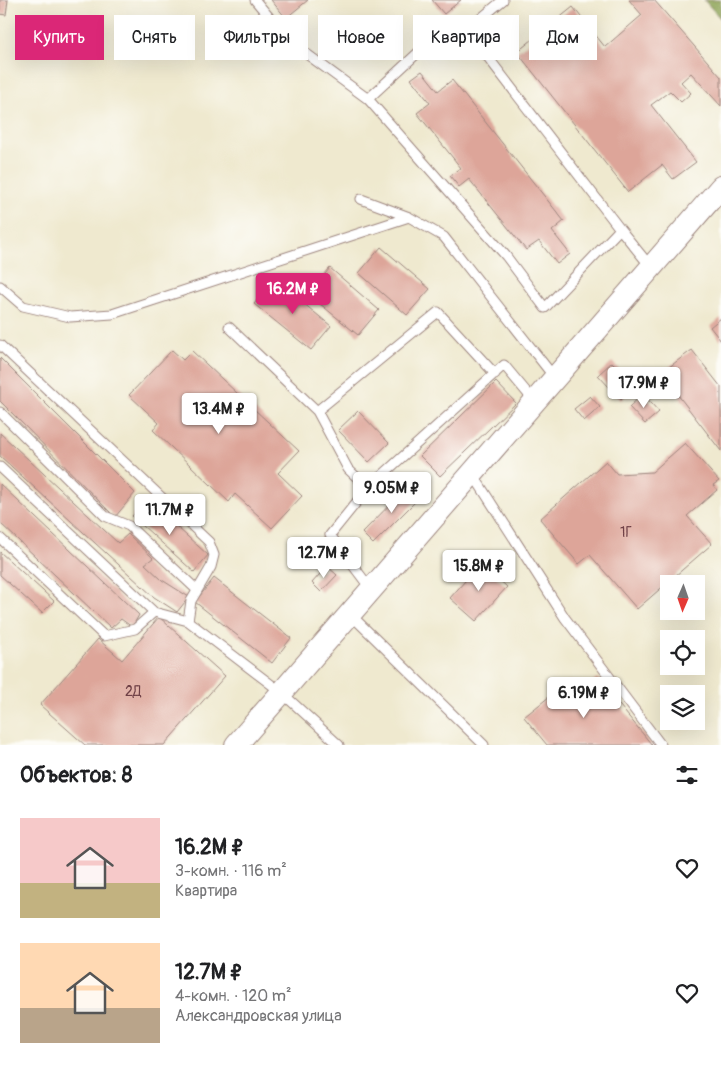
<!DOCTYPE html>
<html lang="ru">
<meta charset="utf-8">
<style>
body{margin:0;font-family:Pangolin,sans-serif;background:#f2f2f2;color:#202124;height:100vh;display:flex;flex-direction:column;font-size:19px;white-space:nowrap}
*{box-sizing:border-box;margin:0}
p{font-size:16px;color:#757577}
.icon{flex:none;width:28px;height:28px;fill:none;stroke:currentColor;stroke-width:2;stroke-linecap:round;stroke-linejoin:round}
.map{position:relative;height:745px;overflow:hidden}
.sheet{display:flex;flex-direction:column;background:#fff;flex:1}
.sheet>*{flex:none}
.top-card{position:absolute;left:15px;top:15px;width:691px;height:45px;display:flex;gap:10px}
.needle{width:32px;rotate:182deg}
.fabs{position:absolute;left:660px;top:575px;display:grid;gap:10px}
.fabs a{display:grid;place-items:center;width:45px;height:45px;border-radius:0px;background:#fff;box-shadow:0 5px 20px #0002;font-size:25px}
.price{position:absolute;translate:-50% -42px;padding:0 11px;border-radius:5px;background:#fff;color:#222;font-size:16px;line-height:32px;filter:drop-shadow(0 1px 2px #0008)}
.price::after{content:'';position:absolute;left:50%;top:30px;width:15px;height:11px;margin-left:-8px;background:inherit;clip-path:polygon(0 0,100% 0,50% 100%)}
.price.active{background:#db2777;color:#fff}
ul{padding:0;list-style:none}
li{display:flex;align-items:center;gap:15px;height:125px;padding:0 20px}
li span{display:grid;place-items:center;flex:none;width:140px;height:100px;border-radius:0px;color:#555}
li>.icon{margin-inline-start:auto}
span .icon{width:60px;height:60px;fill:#fffc;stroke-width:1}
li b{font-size:21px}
h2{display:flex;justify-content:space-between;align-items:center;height:60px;padding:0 20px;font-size:21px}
.pill{padding:0 18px;border-radius:0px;background:#fff;box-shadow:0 5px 20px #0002;font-size:18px;line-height:45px}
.pill.active{background:#db2777;color:#fff}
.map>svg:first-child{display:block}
.forest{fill:#8ca354;stroke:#6b6140}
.building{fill:#dda599}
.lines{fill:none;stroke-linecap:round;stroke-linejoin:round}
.service-casing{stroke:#9c847d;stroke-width:11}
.tertiary-casing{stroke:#9c847d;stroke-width:24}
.service{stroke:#fff;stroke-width:9}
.tertiary{stroke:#fff;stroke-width:22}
.labels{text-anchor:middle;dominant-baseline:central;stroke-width:4.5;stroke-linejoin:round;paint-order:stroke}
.number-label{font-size:14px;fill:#6f4046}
</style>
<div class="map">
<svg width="721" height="745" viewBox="0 0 721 745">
<rect width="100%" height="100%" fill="#fdfcf7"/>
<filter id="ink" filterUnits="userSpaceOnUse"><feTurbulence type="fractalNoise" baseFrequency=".02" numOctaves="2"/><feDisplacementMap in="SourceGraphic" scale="10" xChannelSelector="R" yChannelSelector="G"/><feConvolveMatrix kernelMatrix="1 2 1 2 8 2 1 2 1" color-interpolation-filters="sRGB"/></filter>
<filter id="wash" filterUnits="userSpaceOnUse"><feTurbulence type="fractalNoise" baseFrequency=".0096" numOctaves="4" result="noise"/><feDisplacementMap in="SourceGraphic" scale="20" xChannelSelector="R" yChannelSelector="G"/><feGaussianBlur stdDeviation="1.12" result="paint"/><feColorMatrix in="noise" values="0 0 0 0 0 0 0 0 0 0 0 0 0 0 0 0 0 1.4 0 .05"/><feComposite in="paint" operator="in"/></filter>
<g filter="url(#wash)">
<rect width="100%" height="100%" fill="#efe9cf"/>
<path class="forest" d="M704 0H721V19Z"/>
<g id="blocks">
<path class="building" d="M0 0H8L6 15 0 14Z
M271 0H308L286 18Z
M432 0H461L444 14Z
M629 0H654L721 77V106L691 73 681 82 691 93 681 102 670 91 651 105 696 162 673 179 662 165 628 192 517 52 573 7 605 47 642 15Z
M422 71 438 91 452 80 564 221 552 231 570 254 557 264 539 241 526 250 469 179 459 187 450 176 461 168 417 113 430 103 411 79Z
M381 247 430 289 407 315 359 273Z
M330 268 379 310 358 335 308 294Z
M275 280 331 326 311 350 254 304Z
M721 318V341L710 327Z
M172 350 183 360 192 351 299 451 278 473 302 496 272 528 235 494 229 502 153 430 159 423 129 395Z
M692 350 721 387V451L661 373Z
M0 358 135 493 115 517 0 401Z
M612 362 635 386 621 400 598 375Z
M496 382 516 403 440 476 420 456Z
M643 394 659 412 645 424 629 407Z
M590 396 600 407 584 421 574 409Z
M358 411 389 443 369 462 338 430Z
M0 433 118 543 128 534 153 558 145 564 162 580 189 597 177 612 154 597 0 456Z
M685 443 719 481 713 485 717 490 687 516 712 544 637 609 590 555 579 564 540 519 606 461 617 474 652 472Z
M0 484 139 615 132 627 121 619 111 628 0 523Z
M410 484 422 495 373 544 362 533Z
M147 500 208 555 194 572 132 516Z
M0 552 54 601 42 613 0 575Z
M481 563 507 587 476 621 450 598Z
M327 566 337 575 321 592 312 583Z
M214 578 291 638 272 663 195 602Z
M159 617 225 676 164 745H85L40 705 98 639 122 660Z
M597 678 652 745H547L524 717 570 680 580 692Z"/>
</g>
</g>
<g filter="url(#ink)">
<use href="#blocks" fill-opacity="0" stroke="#9c847d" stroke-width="1"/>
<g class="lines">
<g class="service-casing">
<path id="service" d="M255 0 289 41 368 99
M467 30 620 229 545 308 506 256 368 99 423 48 467 30 503 0
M361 199 409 217 444 237 554 377
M620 229 650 266
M0 286 23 306 70 317 112 314 409 217
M229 327 317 411
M0 345 209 542 214 555 211 567 191 601 188 621
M0 412 105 516 129 526 197 590
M0 467 154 612 188 621 281 692 339 745
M472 473 565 618 661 745
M368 488 348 469 317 411 438 312 495 374
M0 538 104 636 135 629 154 612
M370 588 330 535 368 488 504 365 534 401
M350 614 484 745"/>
</g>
<g class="tertiary-casing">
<path id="tertiary" d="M236 745 721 187"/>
</g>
<use href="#service" class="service"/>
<use href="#tertiary" class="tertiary"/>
</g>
</g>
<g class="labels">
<g class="number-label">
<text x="626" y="532">1Г</text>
<text x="133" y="691">2Д</text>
</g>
</g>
</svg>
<div class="fabs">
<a><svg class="needle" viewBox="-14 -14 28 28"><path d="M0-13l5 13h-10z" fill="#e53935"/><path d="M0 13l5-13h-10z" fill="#757577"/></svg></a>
<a><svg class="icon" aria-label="locate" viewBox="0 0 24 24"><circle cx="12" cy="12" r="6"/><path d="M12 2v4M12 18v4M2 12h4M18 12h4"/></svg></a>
<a><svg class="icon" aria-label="layers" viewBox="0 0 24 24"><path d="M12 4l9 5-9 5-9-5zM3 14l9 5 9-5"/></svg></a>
</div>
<b class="price active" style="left:293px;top:315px">16.2M ₽</b>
<b class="price" style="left:644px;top:409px">17.9M ₽</b>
<b class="price" style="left:219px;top:435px">13.4M ₽</b>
<b class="price" style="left:392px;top:514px">9.05M ₽</b>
<b class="price" style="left:170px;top:536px">11.7M ₽</b>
<b class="price" style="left:324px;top:579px">12.7M ₽</b>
<b class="price" style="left:479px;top:592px">15.8M ₽</b>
<b class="price" style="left:584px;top:719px">6.19M ₽</b>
<div class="top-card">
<a class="pill active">Купить</a>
<a class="pill">Снять</a>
<a class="pill">Фильтры</a>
<a class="pill">Новое</a>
<a class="pill">Квартира</a>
<a class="pill">Дом</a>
</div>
</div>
<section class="sheet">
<h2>Объектов: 8<svg class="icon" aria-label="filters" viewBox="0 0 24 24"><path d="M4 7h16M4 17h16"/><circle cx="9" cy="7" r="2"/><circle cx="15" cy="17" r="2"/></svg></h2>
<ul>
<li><span style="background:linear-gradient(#f6c9c9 65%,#c2b280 0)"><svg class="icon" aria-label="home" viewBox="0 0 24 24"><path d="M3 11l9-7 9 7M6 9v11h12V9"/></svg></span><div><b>16.2M ₽</b><p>3-комн. · 116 m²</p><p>Квартира</p></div><svg class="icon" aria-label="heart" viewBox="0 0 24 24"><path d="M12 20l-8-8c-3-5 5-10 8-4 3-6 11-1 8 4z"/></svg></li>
<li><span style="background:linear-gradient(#ffd9b3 65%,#b9a48a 0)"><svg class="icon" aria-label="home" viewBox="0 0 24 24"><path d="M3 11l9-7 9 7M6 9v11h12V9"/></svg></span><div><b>12.7M ₽</b><p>4-комн. · 120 m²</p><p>Александровская улица</p></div><svg class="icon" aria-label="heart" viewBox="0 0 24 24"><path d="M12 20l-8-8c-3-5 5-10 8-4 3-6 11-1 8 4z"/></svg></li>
</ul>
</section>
